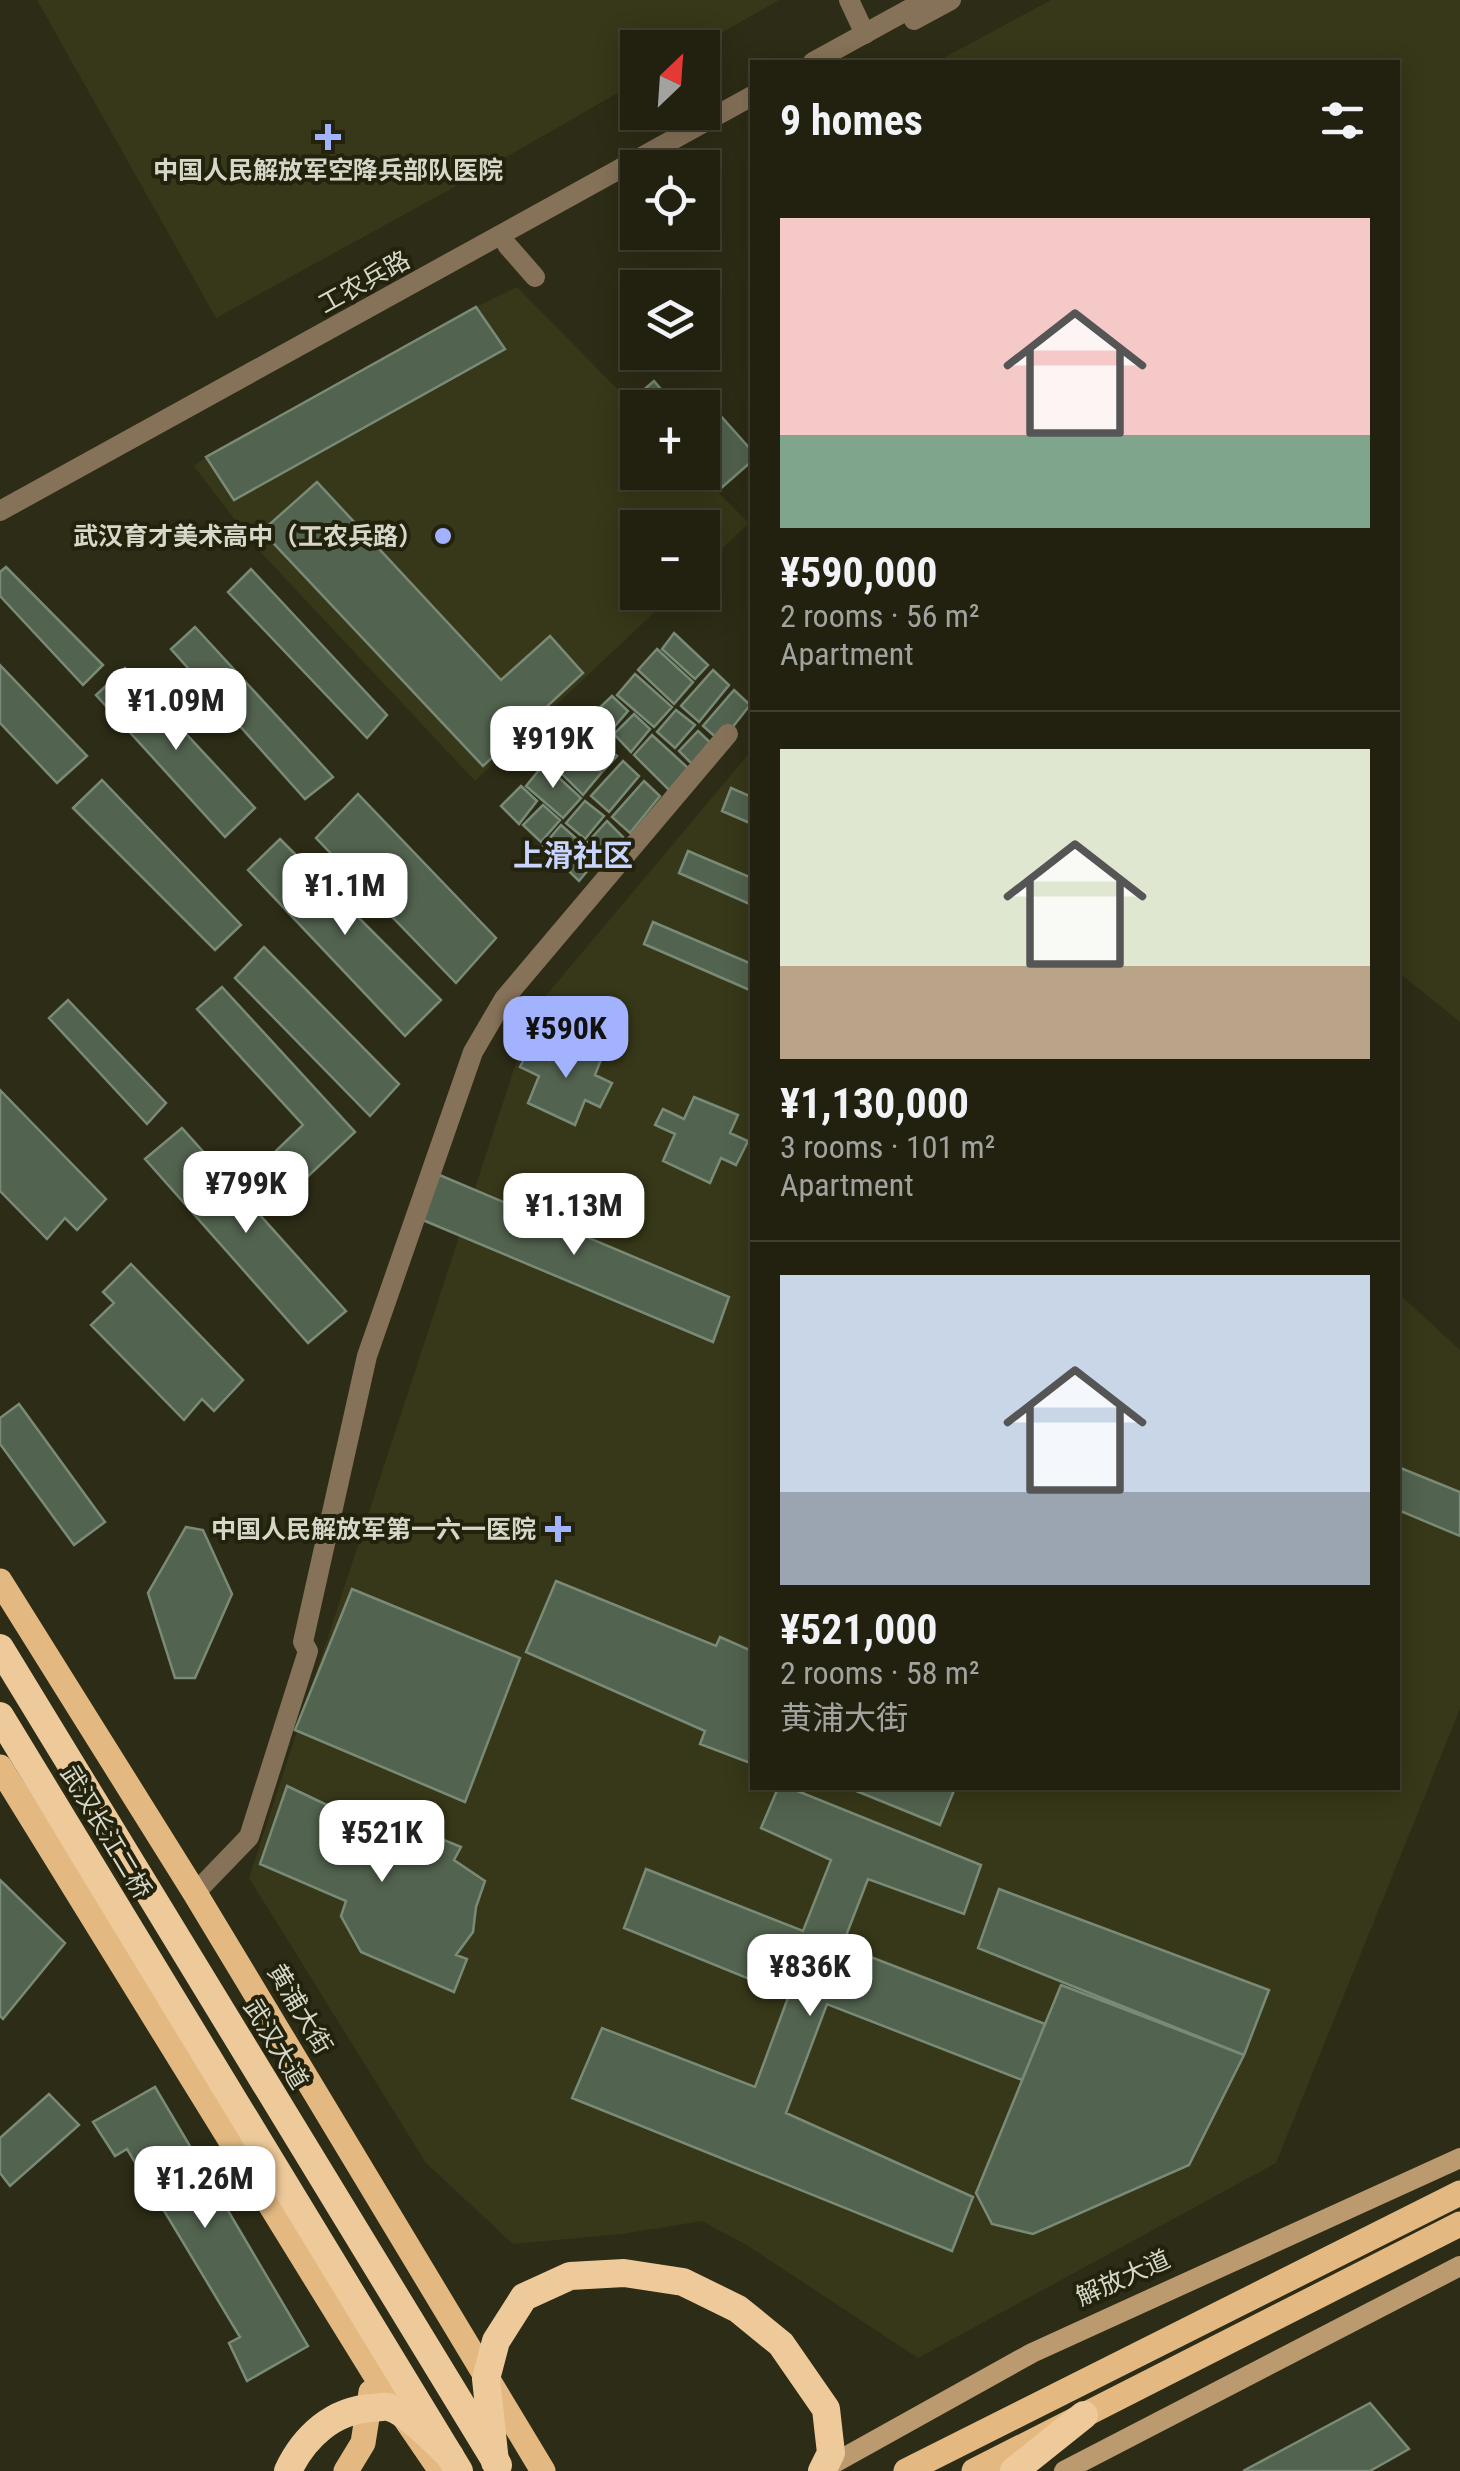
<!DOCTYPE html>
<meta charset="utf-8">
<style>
body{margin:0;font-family:"Roboto Condensed","Noto Sans SC",sans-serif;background:#2e2e1e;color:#f1f3f6;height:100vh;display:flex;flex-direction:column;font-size:38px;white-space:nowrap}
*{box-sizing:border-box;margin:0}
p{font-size:32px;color:#a2a39f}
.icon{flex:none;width:55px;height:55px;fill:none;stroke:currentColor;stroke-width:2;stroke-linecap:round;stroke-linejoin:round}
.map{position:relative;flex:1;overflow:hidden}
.sheet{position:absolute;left:750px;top:60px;width:650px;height:1730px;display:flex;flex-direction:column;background:#222110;border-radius:0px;box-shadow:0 5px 25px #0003,0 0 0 2px #3f3e30}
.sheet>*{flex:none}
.needle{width:65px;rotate:25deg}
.fabs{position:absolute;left:620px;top:30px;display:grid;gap:20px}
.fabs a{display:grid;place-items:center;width:100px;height:100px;border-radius:0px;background:#222110;box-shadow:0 5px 25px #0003,0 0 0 2px #3f3e30;font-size:50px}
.price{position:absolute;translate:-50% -85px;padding:0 22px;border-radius:20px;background:#fff;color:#222;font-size:32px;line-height:65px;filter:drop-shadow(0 2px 5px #0008)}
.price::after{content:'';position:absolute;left:50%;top:60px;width:30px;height:22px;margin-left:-15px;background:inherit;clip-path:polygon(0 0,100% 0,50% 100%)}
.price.active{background:#a2b2fd;color:#111}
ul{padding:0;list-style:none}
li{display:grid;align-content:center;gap:20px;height:530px;padding:0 30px}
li+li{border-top:2px solid #3f3e30}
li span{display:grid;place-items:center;height:310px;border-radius:0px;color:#555}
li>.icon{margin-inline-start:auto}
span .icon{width:180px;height:180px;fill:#fffc;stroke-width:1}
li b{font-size:42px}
h2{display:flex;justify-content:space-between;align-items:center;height:120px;padding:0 30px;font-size:42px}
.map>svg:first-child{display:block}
.built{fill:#373719}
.building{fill:#52634f;stroke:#798b76;stroke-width:2.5}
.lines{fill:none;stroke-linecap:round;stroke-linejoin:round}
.minor{stroke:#867258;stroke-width:20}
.tertiary{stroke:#867258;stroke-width:20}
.secondary{stroke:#bb9a6f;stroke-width:20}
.primary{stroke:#e3b981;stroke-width:25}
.trunk{stroke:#eeca9a;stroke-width:28}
.trunk-bridge{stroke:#eeca9a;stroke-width:28}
.poi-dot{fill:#a2b2fd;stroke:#23230d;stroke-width:4}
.labels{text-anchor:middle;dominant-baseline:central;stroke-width:8;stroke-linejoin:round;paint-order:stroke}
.poi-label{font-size:25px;font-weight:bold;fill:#d7d7c9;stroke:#23230d;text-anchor:end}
.street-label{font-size:25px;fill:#d7d7c9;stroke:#23230d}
.quarter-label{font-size:30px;font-weight:bold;fill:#c9d4ff;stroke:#23230d}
</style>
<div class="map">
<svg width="1460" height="2471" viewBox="0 0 1460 2471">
<rect width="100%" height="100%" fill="#2d2c16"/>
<path class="built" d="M37 0H779L697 47 638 48 637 82 447 191 216 318Z
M1051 0H1460V1022L1398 972V62H936Z
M517 287 637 409 638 472 699 473 749 523 703 567 702 528H638V592L675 593 475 781 254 545 194 466 206 457 476 307Z
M752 750V1788H1398V1293L1460 1350V1709L1276 2163 918 2358 748 2246 702 2221 622 2234 513 2244 426 2163 249 1878 533 1011Z"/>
<path class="building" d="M476 307 505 349 234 500 206 457Z
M654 381 677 408H640L633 399Z
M703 396 752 451V461L719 490 702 472V408H690Z
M317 482 501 680 550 636 583 673 483 766 262 531Z
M6 567 103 665 83 685 0 596V572Z
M251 569 387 715 367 738 228 592Z
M195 627 333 777 305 799 171 649Z
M674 633 708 665 695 679 662 649Z
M657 649 693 682 674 704 638 670Z
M0 665 87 756 57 783 0 723Z
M125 668 255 808 225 837 96 695Z
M713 670 729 685 699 722 681 706Z
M635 674 672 707 654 727 617 695Z
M734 690 750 705 721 742 703 726Z
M612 696 628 711 609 733 592 715Z
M676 710 695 725 675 748 657 732Z
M634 714 650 729 631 752 614 734Z
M584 724 617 756 604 770 571 739Z
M698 731 714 746 695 767 679 751Z
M652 735 688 768 669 790 634 755Z
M566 739 602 772 583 795 548 760Z
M623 761 639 776 609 812 591 796Z
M544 764 581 798 563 818 526 786Z
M102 780 241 925 215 950 73 808Z
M644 781 660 796 630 833 612 817Z
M521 786 537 801 519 824 501 806Z
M731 788 752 797V824L722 811Z
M358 794 496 938 456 983 316 838Z
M585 801 604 816 585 839 566 823Z
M543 805 560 820 541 842 523 825Z
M607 821 623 837 604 858 588 842Z
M561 825 598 858 579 881 543 846Z
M280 839 441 1000 405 1036 248 870Z
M688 851 752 878V905L679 873Z
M653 922 752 964V991L644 944Z
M264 947 399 1084 370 1116 235 978Z
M222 987 355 1132 284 1199 258 1168 303 1125 197 1009Z
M68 1000 166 1103 147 1124 49 1018Z
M559 1038 602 1057 595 1075 612 1083 600 1107 585 1100 575 1125 528 1103 539 1076 520 1067 528 1051 549 1060Z
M0 1090 106 1199 77 1230 65 1218 47 1239 0 1191Z
M694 1097 738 1115 730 1133 748 1141 736 1165 721 1158 710 1183 663 1161 675 1134 655 1125 663 1109 684 1119Z
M182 1128 346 1311 308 1343 145 1159Z
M437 1174 729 1297 713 1342 418 1218Z
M131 1264 243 1380 214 1411 202 1399 184 1420 91 1325 114 1303 103 1292Z
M19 1404 105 1522 74 1545 0 1444V1418Z
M1398 1467 1460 1492V1536L1398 1510Z
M186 1527 203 1530 232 1594 195 1678H175L148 1593Z
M556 1581 716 1646 720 1637 752 1651V1758L750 1763 700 1744 705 1731 526 1652Z
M352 1589 520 1658 465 1802 295 1730Z
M287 1786 388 1834 395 1820 461 1847 454 1860 485 1881 476 1907 473 1932 456 1955 467 1959 454 1992 361 1952 341 1916 346 1901 260 1864Z
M778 1788H790L981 1865 964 1914 868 1879 842 1946 1045 2024 1022 2080 827 2004 786 2113 973 2197 952 2251 572 2098 602 2028 755 2087 789 1995 624 1928 646 1869 803 1931 831 1860 761 1828Z
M849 1788H955L940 1825Z
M0 1880 65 1943 3 2019 0 2016Z
M999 1889 1269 1990 1244 2055 978 1948Z
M1061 1985 1244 2055 1189 2165 1033 2234 992 2224 976 2193Z
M155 2087 308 2346 247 2381 229 2343 240 2337 127 2149 115 2156 93 2122Z
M49 2094 79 2125 10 2186 0 2173V2138Z
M1370 2403 1409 2449 1370 2471H1243Z"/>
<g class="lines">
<path class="minor" d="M849 0 865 34
M507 245 535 277
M195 1893 249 1837 308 1651 303 1642 367 1356 473 1052 504 999 728 734"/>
<path class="tertiary" d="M914 20 951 0
M813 62 926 0
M0 511 752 96"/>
<path class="secondary" d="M820 2471 1032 2353 1460 2158
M1064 2471 1460 2266"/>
<path class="primary" d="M0 1581 195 1893 543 2471
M0 1767 374 2373 441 2471
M346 2471 363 2443 371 2392
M906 2471 1460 2193
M974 2471 1460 2224"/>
<path class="trunk" d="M0 1648 498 2465
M0 1716 459 2471
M1014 2471 1084 2415"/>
<path class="trunk-bridge" d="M495 2462 486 2379 496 2341 524 2297 570 2276 624 2273 683 2282 738 2309 781 2344 826 2409 831 2453 822 2471
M288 2471C304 2437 333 2410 372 2408 377 2408 383 2406 388 2407 407 2411 435 2442 450 2456"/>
</g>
<g class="poi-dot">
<path d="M323 122h10v10h10v10h-10v10h-10v-10h-10v-10h10z"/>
<circle cx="443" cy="536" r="10"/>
<path d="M553 1514h10v10h10v10h-10v10h-10v-10h-10v-10h10z"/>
</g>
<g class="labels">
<g class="poi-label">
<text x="328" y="170" text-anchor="middle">中国人民解放军空降兵部队医院</text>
<text x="423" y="536">武汉育才美术高中（工农兵路）</text>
<text x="536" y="1529">中国人民解放军第一六一医院</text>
</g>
<g class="street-label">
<text transform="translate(364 282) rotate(-29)">工农兵路</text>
<text transform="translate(106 1832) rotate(59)">武汉长江二桥</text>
<text transform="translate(300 2009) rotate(59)">黄浦大街</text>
<text transform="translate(276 2044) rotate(59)">武汉大道</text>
<text transform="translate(1123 2278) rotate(-24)">解放大道</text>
</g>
<g class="quarter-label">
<text x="573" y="855">上滑社区</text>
</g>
</g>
</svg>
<div class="fabs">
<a><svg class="needle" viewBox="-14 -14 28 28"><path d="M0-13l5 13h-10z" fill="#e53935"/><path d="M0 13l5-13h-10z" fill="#a2a39f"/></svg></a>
<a><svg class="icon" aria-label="locate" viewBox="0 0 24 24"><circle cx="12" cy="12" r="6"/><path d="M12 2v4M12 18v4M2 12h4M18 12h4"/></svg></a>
<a><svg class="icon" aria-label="layers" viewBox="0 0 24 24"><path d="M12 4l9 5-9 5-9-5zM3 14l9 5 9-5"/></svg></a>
<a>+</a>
<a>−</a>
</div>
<b class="price" style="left:176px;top:753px">¥1.09M</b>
<b class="price" style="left:553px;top:791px">¥919K</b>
<b class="price" style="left:345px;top:938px">¥1.1M</b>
<b class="price active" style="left:566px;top:1081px">¥590K</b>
<b class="price" style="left:246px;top:1236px">¥799K</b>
<b class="price" style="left:574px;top:1258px">¥1.13M</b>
<b class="price" style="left:382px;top:1885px">¥521K</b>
<b class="price" style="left:810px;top:2019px">¥836K</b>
<b class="price" style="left:205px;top:2231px">¥1.26M</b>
<section class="sheet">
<h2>9 homes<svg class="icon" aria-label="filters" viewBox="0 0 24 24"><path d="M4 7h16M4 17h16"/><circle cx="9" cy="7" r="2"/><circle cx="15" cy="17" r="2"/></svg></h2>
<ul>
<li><span style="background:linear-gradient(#f6c9c9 70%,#7fa58c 0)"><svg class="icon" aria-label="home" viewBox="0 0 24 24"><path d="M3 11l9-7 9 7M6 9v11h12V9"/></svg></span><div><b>¥590,000</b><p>2 rooms · 56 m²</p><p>Apartment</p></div></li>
<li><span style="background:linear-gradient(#dfe7d0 70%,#b9a48a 0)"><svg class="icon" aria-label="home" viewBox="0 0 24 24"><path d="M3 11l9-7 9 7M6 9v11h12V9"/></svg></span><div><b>¥1,130,000</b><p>3 rooms · 101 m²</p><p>Apartment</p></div></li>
<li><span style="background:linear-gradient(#c9d6e8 70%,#9aa5b1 0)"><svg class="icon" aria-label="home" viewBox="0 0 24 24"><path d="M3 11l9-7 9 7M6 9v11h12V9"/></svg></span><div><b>¥521,000</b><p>2 rooms · 58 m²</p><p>黄浦大街</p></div></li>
</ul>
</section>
</div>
